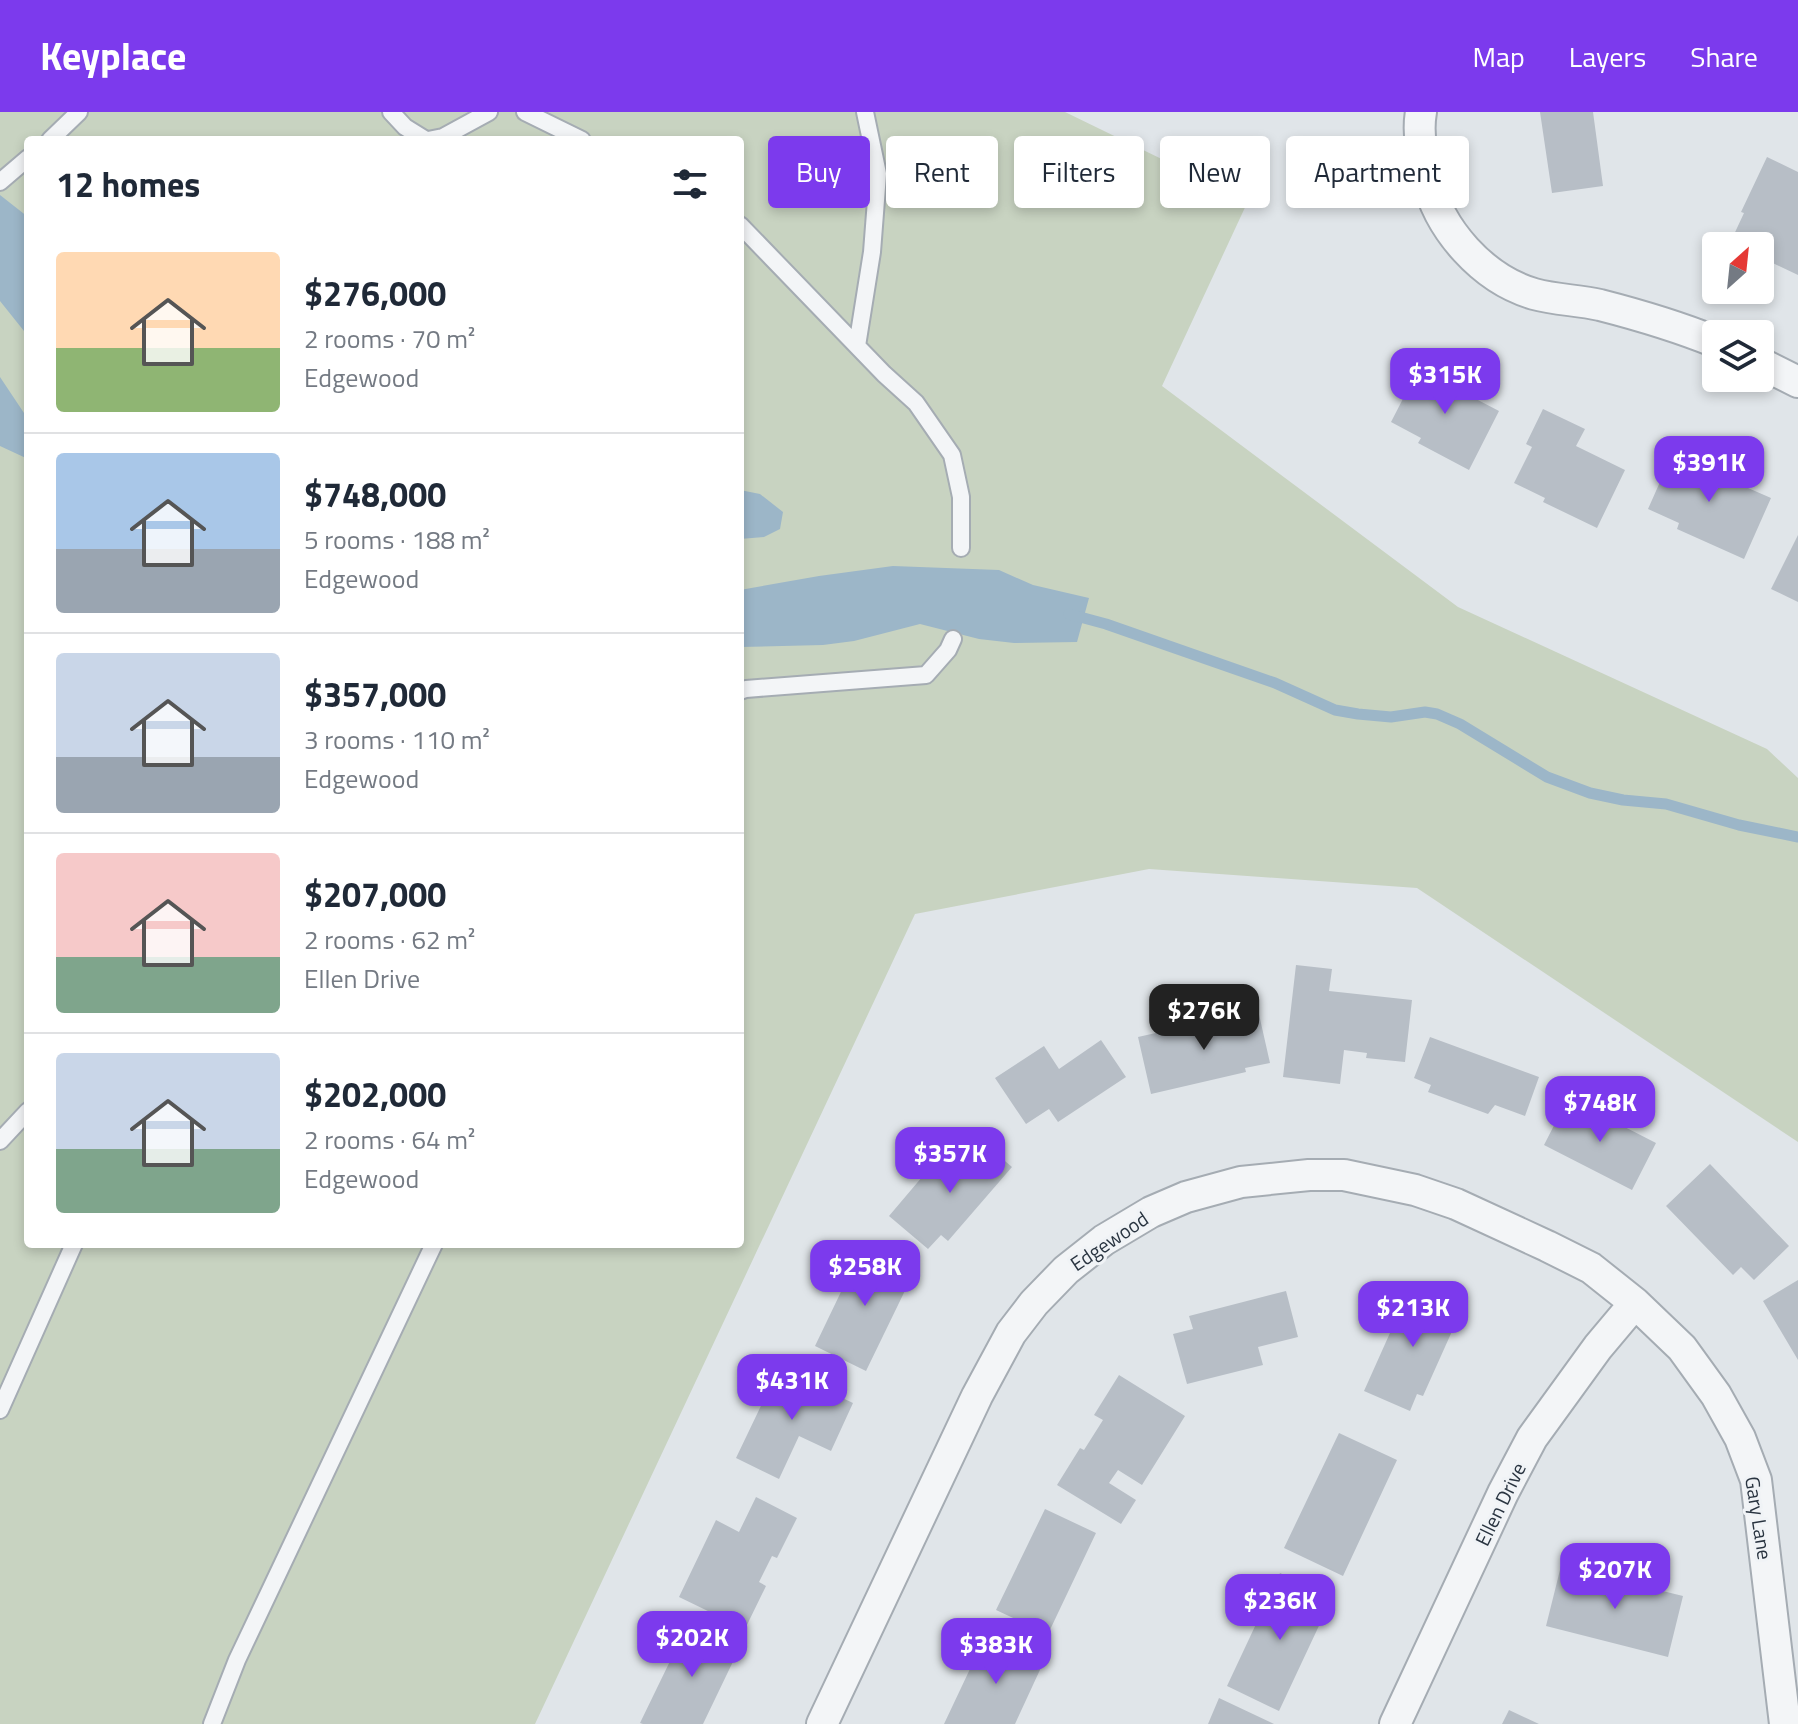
<!DOCTYPE html>
<meta charset="utf-8">
<style>
body{margin:0;font-family:"Titillium Web",sans-serif;background:#f6f6f7;color:#1f2937;height:100vh;display:flex;flex-direction:column;font-size:30px;white-space:nowrap}
*{box-sizing:border-box;margin:0}
p{font-size:26px;color:#747a83}
.icon{flex:none;width:44px;height:44px;fill:none;stroke:currentColor;stroke-width:2;stroke-linecap:round;stroke-linejoin:round}
.map{position:relative;flex:1;overflow:hidden}
.drawer{position:absolute;left:24px;top:24px;width:720px;height:1112px;display:flex;flex-direction:column;background:#fff;border-radius:8px;box-shadow:0 4px 12px #0003}
.drawer>*{flex:none}
.hud{position:absolute;left:768px;top:24px;width:760px;height:72px;display:flex;gap:16px}
.needle{width:52px;rotate:27deg}
.tools{position:absolute;left:1702px;top:120px;display:grid;gap:16px}
.tools a{display:grid;place-items:center;width:72px;height:72px;border-radius:8px;background:#fff;box-shadow:0 4px 12px #0003;font-size:40px}
.price{position:absolute;translate:-50% -68px;padding:0 18px;border-radius:16px;background:#7c3aed;color:#fff;font-size:26px;line-height:52px;filter:drop-shadow(0 2px 4px #0008)}
.price::after{content:'';position:absolute;left:50%;top:48px;width:24px;height:18px;margin-left:-12px;background:inherit;clip-path:polygon(0 0,100% 0,50% 100%)}
.price.current{background:#222;color:#fff}
ul{padding:0;list-style:none}
li{display:flex;align-items:center;gap:24px;height:200px;padding:0 32px}
li+li{border-top:2px solid #e0e1e3}
li span{display:grid;place-items:center;flex:none;width:224px;height:160px;border-radius:8px;color:#555}
li>.icon{margin-inline-start:auto}
span .icon{width:96px;height:96px;fill:#fffc;stroke-width:1}
li b{font-size:34px}
h2{display:flex;justify-content:space-between;align-items:center;height:96px;padding:0 32px;font-size:34px}
.pill{padding:0 28px;border-radius:8px;background:#fff;box-shadow:0 4px 12px #0003;font-size:28px;line-height:72px}
.pill.current{background:#7c3aed;color:#fff}
header{display:flex;align-items:center;gap:48px;box-sizing:border-box;height:112px;padding:0 40px;background:#7c3aed;color:#fff}
header strong{font-size:38px}
nav{display:flex;gap:44px;margin-inline-start:auto;font-size:28px}
.map>svg:first-child{display:block}
.green{fill:#c8d3c1;fill-rule:evenodd}
.water{fill:#9cb6c8}
.lines{fill:none;stroke-linecap:round;stroke-linejoin:round}
.stream{stroke:#9cb6c8;stroke-width:11}
.building{fill:#b7bec6}
.service-casing{stroke:#a5acb3;stroke-width:20}
.minor-casing{stroke:#a5acb3;stroke-width:34}
.service{stroke:#f3f5f7;stroke-width:16}
.minor{stroke:#f3f5f7;stroke-width:30}
.labels{text-anchor:middle;dominant-baseline:central;stroke-width:6;stroke-linejoin:round;paint-order:stroke}
.street-label{font-size:20px;fill:#293440;stroke:#f0f3f6}
</style>
<header>
<strong>Keyplace</strong>
<nav><a>Map</a><a>Layers</a><a>Share</a></nav>
</header>
<div class="map">
<svg width="1798" height="1612" viewBox="0 0 1798 1612">
<rect width="100%" height="100%" fill="#e0e5e9"/>
<path class="green" d="M0 0H1065L1248 89 1162 274 1458 495 1767 637 1798 666V1030L1417 776 1149 757 915 802 535 1612H0ZM28 28H740V1132H28Z"/>
<path class="water" d="M0 83 28 105V224L0 189Z
M0 265 28 307V347L0 334Z
M740 378 760 382 783 400 780 417 764 425 740 427Z
M893 454 999 458 1033 473 1089 486 1077 530 1014 531 979 527 920 512 854 529 823 533 740 535V478L819 464Z"/>
<g class="lines">
<path class="stream" d="M1069 502 1106 512 1275 571 1335 598 1358 602 1391 605 1425 600 1437 602 1460 612 1547 665 1590 681 1623 688 1666 692 1739 713 1798 725"/>
</g>
<path class="building" d="M1540 0H1593L1603 74 1552 81Z
M1767 45 1798 60V163L1760 145V134H1737L1730 131 1744 101 1741 100Z
M1423 248 1456 265 1451 274 1499 299 1469 358 1418 331 1421 326 1391 310Z
M1543 297 1585 317 1576 334 1625 358 1597 416 1543 390 1545 386 1514 371 1532 335 1526 332Z
M1676 334 1713 350 1709 359 1771 386 1744 447 1677 417 1679 411 1648 397Z
M1798 423V490L1771 477Z
M1296 853 1332 857 1329 879 1412 888 1405 950 1366 946 1367 941 1344 938 1340 972 1283 965Z
M1258 898 1270 951 1245 956 1246 960 1151 982 1138 925Z
M1430 925 1539 965 1525 1004 1495 993 1488 1002 1428 980 1431 973 1414 966Z
M1101 928 1126 965 1058 1010 1049 997 1026 1012 995 966 1044 934 1059 957Z
M1568 986 1656 1031 1632 1078 1544 1033Z
M979 1027 1012 1055 948 1129 941 1123 928 1137 889 1104 939 1045 953 1057Z
M1710 1052 1789 1134 1754 1168 1741 1155 1733 1163 1666 1094Z
M863 1134 915 1158 866 1259 815 1234Z
M1798 1168V1248L1763 1189Z
M1411 1174 1462 1197 1423 1284 1417 1282 1410 1299 1364 1279Z
M1286 1179 1298 1225 1258 1235 1263 1253 1187 1272 1173 1222 1193 1217 1189 1204Z
M779 1256 853 1291 831 1339 799 1324 779 1367 736 1346Z
M1119 1263 1185 1304 1142 1373 1118 1358 1109 1371 1136 1388 1121 1412 1057 1373 1080 1336 1084 1338 1103 1308 1094 1303Z
M1339 1321 1397 1348 1343 1464 1284 1436Z
M756 1385 797 1406 777 1446 772 1444 759 1470 766 1474 745 1517 679 1485 716 1408 739 1420Z
M1045 1397 1096 1421 1048 1522 996 1498Z
M1561 1454 1683 1484 1668 1545 1546 1514Z
M1280 1461 1332 1486 1279 1599 1227 1574Z
M689 1510 740 1535 703 1612H643L640 1611Z
M999 1525 1045 1547 1015 1612H944L978 1540 990 1545Z
M1219 1586 1274 1612H1208Z
M1509 1598 1539 1612H1502Z"/>
<g class="lines">
<g class="service-casing">
<path id="service" d="M391 0 405 15 426 28
M525 0 582 28
M50 28 79 0
M428 28 443 25 489 0
M0 70 28 46
M740 113 884 262 916 291 952 343 961 385V436
M857 234 872 140 878 62 865 0
M740 579 746 577 926 563 948 538 953 527
M0 1029 28 999
M0 1298 74 1132
M212 1612 237 1548 434 1132"/>
</g>
<g class="minor-casing">
<path id="minor" d="M1421 0C1417 21 1422 46 1427 66 1439 118 1483 167 1534 182 1556 188 1578 188 1600 193 1639 203 1679 215 1716 230
M1760 251 1798 270
M822 1612 977 1284 1011 1221 1034 1191 1066 1158 1104 1128 1151 1100 1186 1085 1241 1070 1309 1063H1344L1415 1078 1456 1092 1547 1134 1591 1156 1635 1191 1682 1236 1716 1283 1740 1326 1756 1368 1785 1612
M1395 1612 1503 1381 1532 1326 1598 1235 1635 1191"/>
</g>
<use href="#service" class="service"/>
<use href="#minor" class="minor"/>
</g>
<g class="labels">
<g class="street-label">
<text transform="translate(1109 1129) rotate(-34)">Edgewood</text>
<text transform="translate(1500 1392) rotate(-64)">Ellen Drive</text>
<text transform="translate(1759 1406) rotate(81)">Gary Lane</text>
</g>
</g>
</svg>
<div class="tools">
<a><svg class="needle" viewBox="-14 -14 28 28"><path d="M0-13l5 13h-10z" fill="#e53935"/><path d="M0 13l5-13h-10z" fill="#747a83"/></svg></a>
<a><svg class="icon" aria-label="layers" viewBox="0 0 24 24"><path d="M12 4l9 5-9 5-9-5zM3 14l9 5 9-5"/></svg></a>
</div>
<b class="price" style="left:1445px;top:304px">$315K</b>
<b class="price" style="left:1709px;top:392px">$391K</b>
<b class="price current" style="left:1204px;top:940px">$276K</b>
<b class="price" style="left:1600px;top:1032px">$748K</b>
<b class="price" style="left:950px;top:1083px">$357K</b>
<b class="price" style="left:865px;top:1196px">$258K</b>
<b class="price" style="left:1413px;top:1237px">$213K</b>
<b class="price" style="left:792px;top:1310px">$431K</b>
<b class="price" style="left:1615px;top:1499px">$207K</b>
<b class="price" style="left:1280px;top:1530px">$236K</b>
<b class="price" style="left:692px;top:1567px">$202K</b>
<b class="price" style="left:996px;top:1574px">$383K</b>
<div class="hud">
<a class="pill current">Buy</a>
<a class="pill">Rent</a>
<a class="pill">Filters</a>
<a class="pill">New</a>
<a class="pill">Apartment</a>
</div>
<section class="drawer">
<h2>12 homes<svg class="icon" aria-label="filters" viewBox="0 0 24 24"><path d="M4 7h16M4 17h16"/><circle cx="9" cy="7" r="2"/><circle cx="15" cy="17" r="2"/></svg></h2>
<ul>
<li><span style="background:linear-gradient(#ffd9b3 60%,#8fb573 0)"><svg class="icon" aria-label="home" viewBox="0 0 24 24"><path d="M3 11l9-7 9 7M6 9v11h12V9"/></svg></span><div><b>$276,000</b><p>2 rooms · 70 m²</p><p>Edgewood</p></div></li>
<li><span style="background:linear-gradient(#a9c7e8 60%,#9aa5b1 0)"><svg class="icon" aria-label="home" viewBox="0 0 24 24"><path d="M3 11l9-7 9 7M6 9v11h12V9"/></svg></span><div><b>$748,000</b><p>5 rooms · 188 m²</p><p>Edgewood</p></div></li>
<li><span style="background:linear-gradient(#c9d6e8 65%,#9aa5b1 0)"><svg class="icon" aria-label="home" viewBox="0 0 24 24"><path d="M3 11l9-7 9 7M6 9v11h12V9"/></svg></span><div><b>$357,000</b><p>3 rooms · 110 m²</p><p>Edgewood</p></div></li>
<li><span style="background:linear-gradient(#f6c9c9 65%,#7fa58c 0)"><svg class="icon" aria-label="home" viewBox="0 0 24 24"><path d="M3 11l9-7 9 7M6 9v11h12V9"/></svg></span><div><b>$207,000</b><p>2 rooms · 62 m²</p><p>Ellen Drive</p></div></li>
<li><span style="background:linear-gradient(#c9d6e8 60%,#7fa58c 0)"><svg class="icon" aria-label="home" viewBox="0 0 24 24"><path d="M3 11l9-7 9 7M6 9v11h12V9"/></svg></span><div><b>$202,000</b><p>2 rooms · 64 m²</p><p>Edgewood</p></div></li>
</ul>
</section>
</div>
